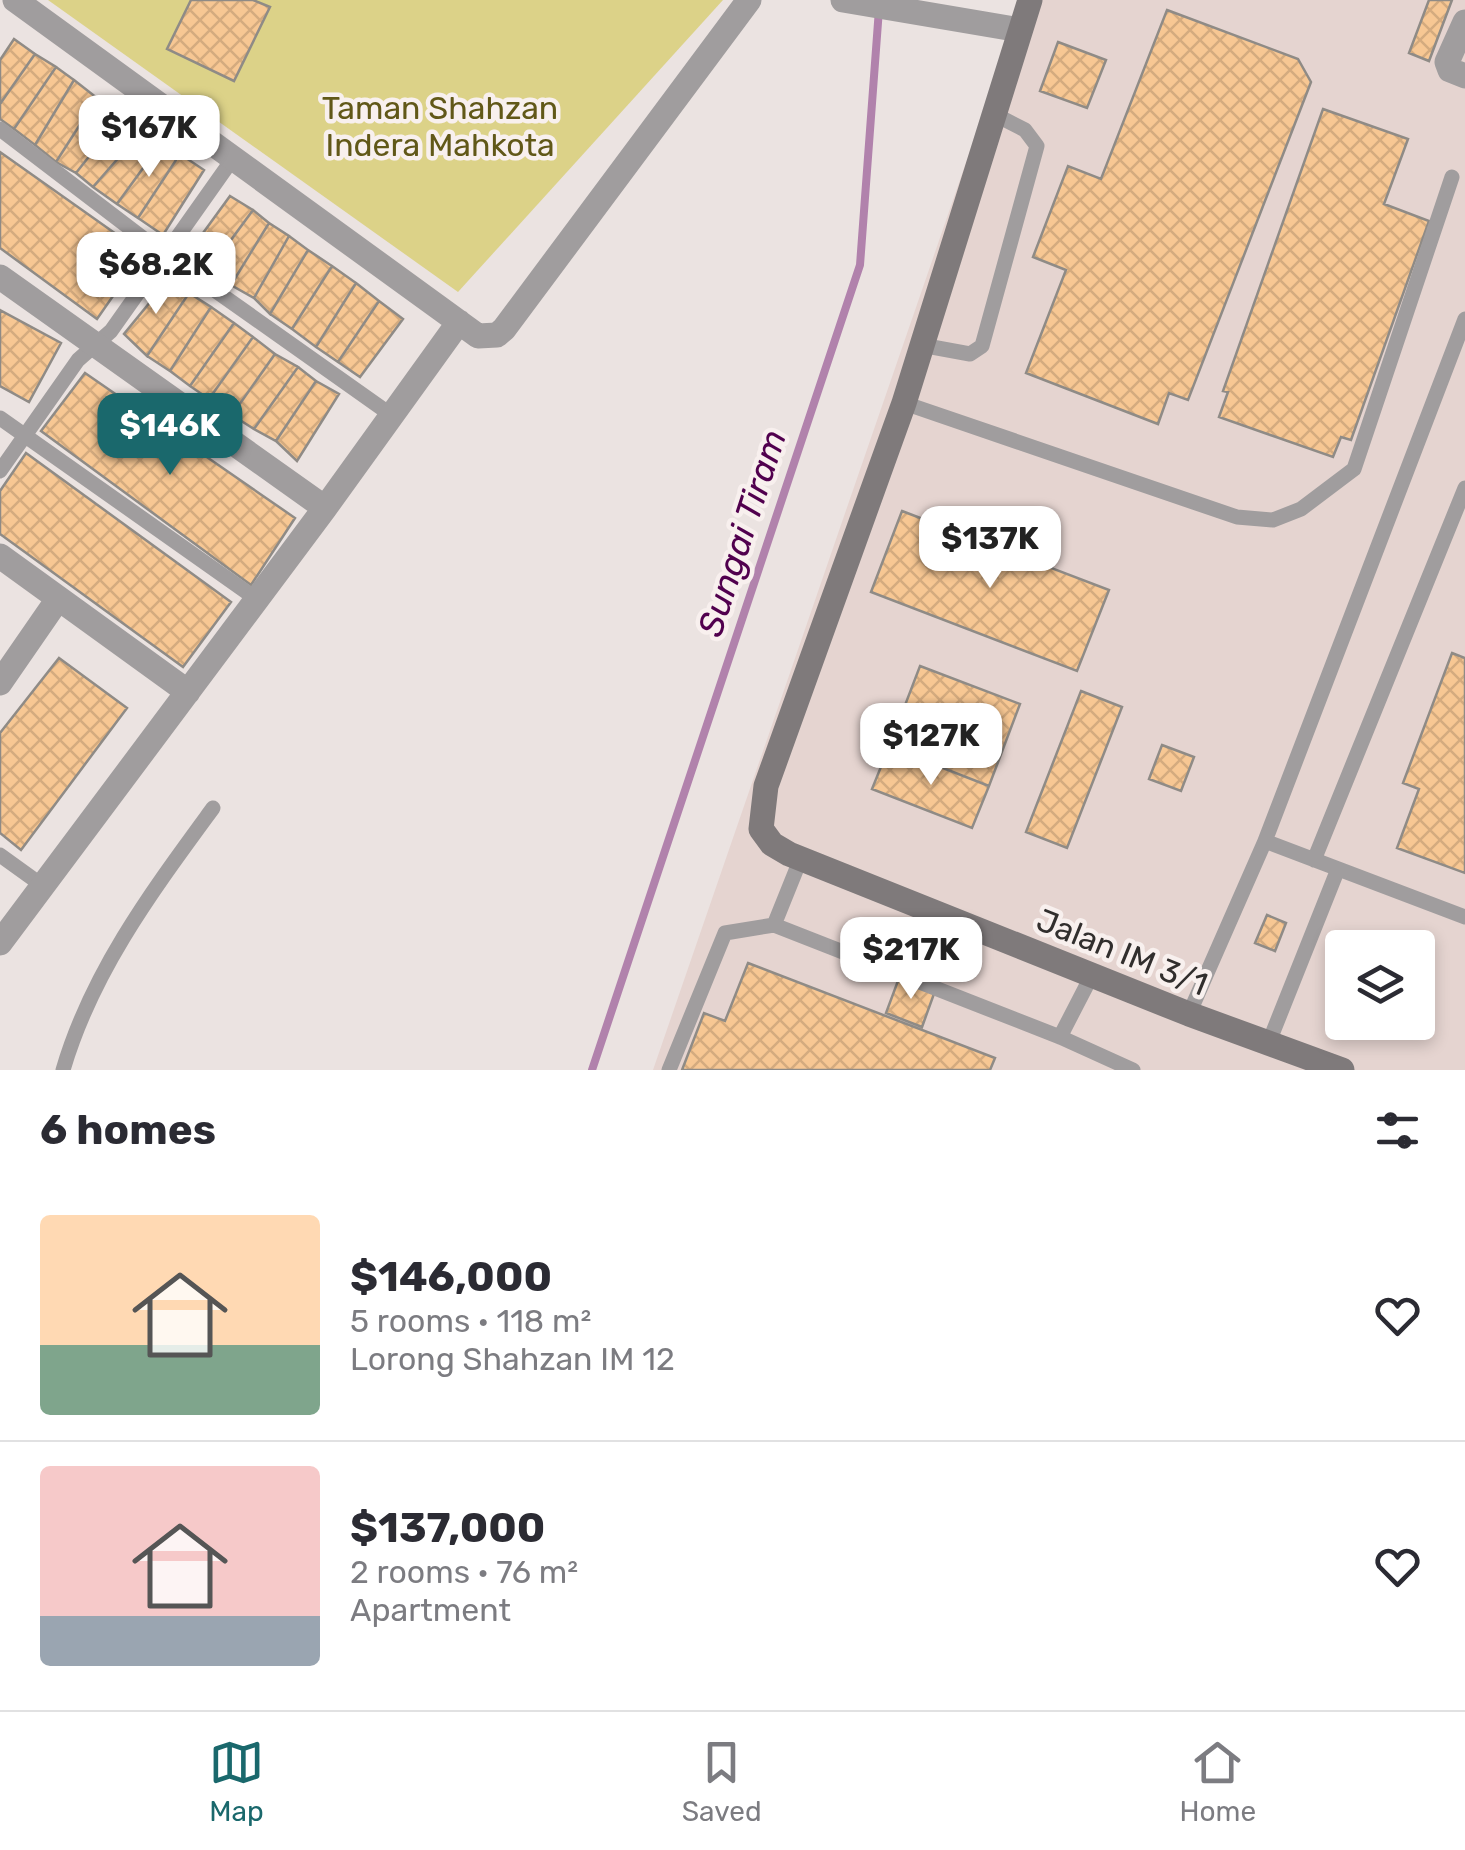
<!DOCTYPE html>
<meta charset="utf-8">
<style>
body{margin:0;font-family:Rubik,sans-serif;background:#f2f2f3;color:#2b2b33;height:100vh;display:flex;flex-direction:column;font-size:38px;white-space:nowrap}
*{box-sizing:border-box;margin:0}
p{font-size:32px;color:#7c7c81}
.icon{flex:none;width:55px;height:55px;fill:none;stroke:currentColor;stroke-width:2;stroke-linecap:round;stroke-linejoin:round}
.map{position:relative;height:1070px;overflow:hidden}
.drawer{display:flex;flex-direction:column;background:#fff;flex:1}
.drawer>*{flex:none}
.buttons{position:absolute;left:1325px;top:930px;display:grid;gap:20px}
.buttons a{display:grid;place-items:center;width:110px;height:110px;border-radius:10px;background:#fff;box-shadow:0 5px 15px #0003;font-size:50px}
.price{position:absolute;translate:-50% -85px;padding:0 22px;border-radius:20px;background:#fff;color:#222;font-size:32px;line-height:65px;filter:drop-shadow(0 2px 5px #0008)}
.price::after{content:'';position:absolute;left:50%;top:60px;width:30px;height:22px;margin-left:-15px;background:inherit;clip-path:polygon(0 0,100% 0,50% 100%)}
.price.selected{background:#1a686c;color:#fff}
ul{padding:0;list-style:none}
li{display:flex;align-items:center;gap:30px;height:250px;padding:0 40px}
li+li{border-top:2px solid #e1e1e2}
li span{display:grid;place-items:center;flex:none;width:280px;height:200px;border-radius:10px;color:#555}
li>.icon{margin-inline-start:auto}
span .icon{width:120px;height:120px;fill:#fffc;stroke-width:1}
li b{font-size:42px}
h2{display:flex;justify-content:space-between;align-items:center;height:120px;padding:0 40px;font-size:42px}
.dock{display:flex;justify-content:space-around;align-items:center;height:140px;border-top:2px solid #e1e1e2;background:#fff;font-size:28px;color:#7c7c81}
.dock a{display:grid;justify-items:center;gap:5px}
.dock .selected{color:#1a686c}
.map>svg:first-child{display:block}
.built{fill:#e5d4d0;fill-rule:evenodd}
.green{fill:#dcd288}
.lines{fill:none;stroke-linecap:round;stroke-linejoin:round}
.stream{stroke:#b182ac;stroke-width:8}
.building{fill:url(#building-cross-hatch);stroke:#8f8b86;stroke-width:2.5}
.lane{stroke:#a09d9e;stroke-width:15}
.street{stroke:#a09d9e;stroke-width:25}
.secondary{stroke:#7f7a7b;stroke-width:25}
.labels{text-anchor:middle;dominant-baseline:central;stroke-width:9;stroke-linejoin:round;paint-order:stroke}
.park-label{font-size:32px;fill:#615818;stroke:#f8f0ee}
.street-label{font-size:32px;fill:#312e2d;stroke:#f8f0ee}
.water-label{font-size:35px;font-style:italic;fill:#51004e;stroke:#f8f0ee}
</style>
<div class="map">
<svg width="1465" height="1070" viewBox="0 0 1465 1070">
<defs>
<pattern id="building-cross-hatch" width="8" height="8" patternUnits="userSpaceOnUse" patternTransform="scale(2.5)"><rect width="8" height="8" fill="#f7c793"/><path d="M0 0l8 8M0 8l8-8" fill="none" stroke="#d4ab7f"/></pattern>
</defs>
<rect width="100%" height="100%" fill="#ebe3e1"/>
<path class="built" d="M1022 0H1465V1070H653ZM1342 948H1418V1022H1342Z"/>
<path class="green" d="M48 0H723L458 292Z"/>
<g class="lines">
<path class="stream" d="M592 1070 860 265 879 9"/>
</g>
<path class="building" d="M191 0H253L270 7 234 81 167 49Z
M1429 0H1452L1429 61 1409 53Z
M1167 10 1298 59 1311 82 1188 400 1169 393 1158 424 1026 373 1066 270 1033 257 1068 166 1101 179Z
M14 39 35 54 0 104V60Z
M1058 42 1106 60 1087 108 1040 91Z
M35 54 56 67 14 129 0 119V104Z
M56 67 74 80 35 145 14 129Z
M74 80 97 98 56 162 35 145Z
M97 98 121 116 76 173 56 162Z
M1323 109 1408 139 1384 204 1429 221 1351 440 1341 437 1333 457 1219 417 1228 392 1223 391Z
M121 116 143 130 93 187 76 173Z
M143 130 162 142 117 204 93 187Z
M162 142 180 154 138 218 117 204Z
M0 152 143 253 97 319 0 248Z
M180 154 204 170 163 235 138 218Z
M230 196 253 210 208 271 187 255Z
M253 210 269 223 231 285 212 266Z
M269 223 289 236 254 298 231 285Z
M289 236 308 250 270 314 254 298Z
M308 250 332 266 292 329 270 314Z
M332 266 356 283 316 347 292 329Z
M169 279 189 293 147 356 124 334Z
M356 283 379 301 338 362 316 347Z
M189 293 211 307 170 371 147 356Z
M379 301 403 319 360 377 338 362Z
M211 307 234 323 190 386 170 371Z
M0 310 61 343 29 402 0 386Z
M234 323 253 337 209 399 190 386Z
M253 337 275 354 232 415 209 399Z
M275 354 298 367 254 429 232 415Z
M298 367 316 381 276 441 254 429Z
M85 373 295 518 251 585 41 431Z
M316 381 339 394 297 461 276 441Z
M26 453 231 602 183 667 0 534V491Z
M902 511 1109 590 1077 671 871 592Z
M1452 653 1465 658V873L1397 848 1419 789 1403 783Z
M59 658 127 708 21 850 0 833V733Z
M920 666 1020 704 989 786 889 747Z
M1081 691 1122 707 1067 848 1026 832Z
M1162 745 1194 757 1181 791 1149 779Z
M889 747 989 786 972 828 872 789Z
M1267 915 1286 923 1275 951 1255 943Z
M748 963 995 1058 990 1070H682L704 1013 725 1021Z
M899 978 935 991 922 1027 886 1013Z"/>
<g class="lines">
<path class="lane" d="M0 129 165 255 390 414
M921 345 970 354 982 346 1037 146 1025 130 992 113
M904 403 1237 517 1273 520 1301 509 1354 469 1452 177
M0 418 258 600
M0 471 78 360 111 331 234 157
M1265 841 1465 917
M0 855 43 886
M801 858 774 925 1060 1037 1133 1070
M1314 860 1465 488
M1189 1014 1265 841 1465 319
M1060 1037 1092 975
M1269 1042 1338 869
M63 1070C92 971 153 890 213 808
M669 1070 725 933 774 925"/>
<path class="street" d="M15 0 478 336 497 335 504 329 749 0
M843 0 1020 30
M1465 22 1447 62 1450 70 1465 76
M0 277 325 508 459 322
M0 556 188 692
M0 683 58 599
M0 943 325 508"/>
<path class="secondary" d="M1030 0 904 403 766 786 761 829 772 844 789 854 1189 1014 1342 1070"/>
</g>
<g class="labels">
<g class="park-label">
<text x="440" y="108">Taman Shahzan<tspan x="440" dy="37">Indera Mahkota</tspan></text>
</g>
<g class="street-label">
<text transform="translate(1122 952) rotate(22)">Jalan IM 3/1</text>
</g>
<g class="water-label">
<text transform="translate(742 533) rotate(-72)">Sungai Tiram</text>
</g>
</g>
</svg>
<div class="buttons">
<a><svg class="icon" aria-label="layers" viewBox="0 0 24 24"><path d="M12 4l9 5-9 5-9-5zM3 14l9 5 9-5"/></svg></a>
</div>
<b class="price" style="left:149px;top:180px">$167K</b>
<b class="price" style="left:156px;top:317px">$68.2K</b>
<b class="price selected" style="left:170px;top:478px">$146K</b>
<b class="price" style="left:990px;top:591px">$137K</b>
<b class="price" style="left:931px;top:788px">$127K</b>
<b class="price" style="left:911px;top:1002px">$217K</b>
</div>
<section class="drawer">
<h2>6 homes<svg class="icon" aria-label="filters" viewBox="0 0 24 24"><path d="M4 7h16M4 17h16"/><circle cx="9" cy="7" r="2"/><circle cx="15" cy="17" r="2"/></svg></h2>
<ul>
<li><span style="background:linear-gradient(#ffd9b3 65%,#7fa58c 0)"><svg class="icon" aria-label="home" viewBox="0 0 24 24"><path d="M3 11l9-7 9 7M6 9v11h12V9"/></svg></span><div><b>$146,000</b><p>5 rooms · 118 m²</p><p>Lorong Shahzan IM 12</p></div><svg class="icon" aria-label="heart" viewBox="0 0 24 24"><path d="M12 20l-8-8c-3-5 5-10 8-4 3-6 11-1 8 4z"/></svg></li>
<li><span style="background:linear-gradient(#f6c9c9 75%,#9aa5b1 0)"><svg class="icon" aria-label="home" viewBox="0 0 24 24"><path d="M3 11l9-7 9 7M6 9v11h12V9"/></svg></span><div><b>$137,000</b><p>2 rooms · 76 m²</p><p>Apartment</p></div><svg class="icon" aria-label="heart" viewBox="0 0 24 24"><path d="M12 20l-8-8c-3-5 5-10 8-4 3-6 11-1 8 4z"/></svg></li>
</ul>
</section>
<nav class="dock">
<a class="selected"><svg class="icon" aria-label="map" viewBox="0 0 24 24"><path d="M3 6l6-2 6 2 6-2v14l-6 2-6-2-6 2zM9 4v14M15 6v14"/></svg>Map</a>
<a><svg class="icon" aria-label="saved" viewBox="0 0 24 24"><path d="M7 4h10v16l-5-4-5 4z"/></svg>Saved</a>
<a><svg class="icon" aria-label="home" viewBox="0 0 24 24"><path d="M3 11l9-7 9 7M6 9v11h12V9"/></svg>Home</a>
</nav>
